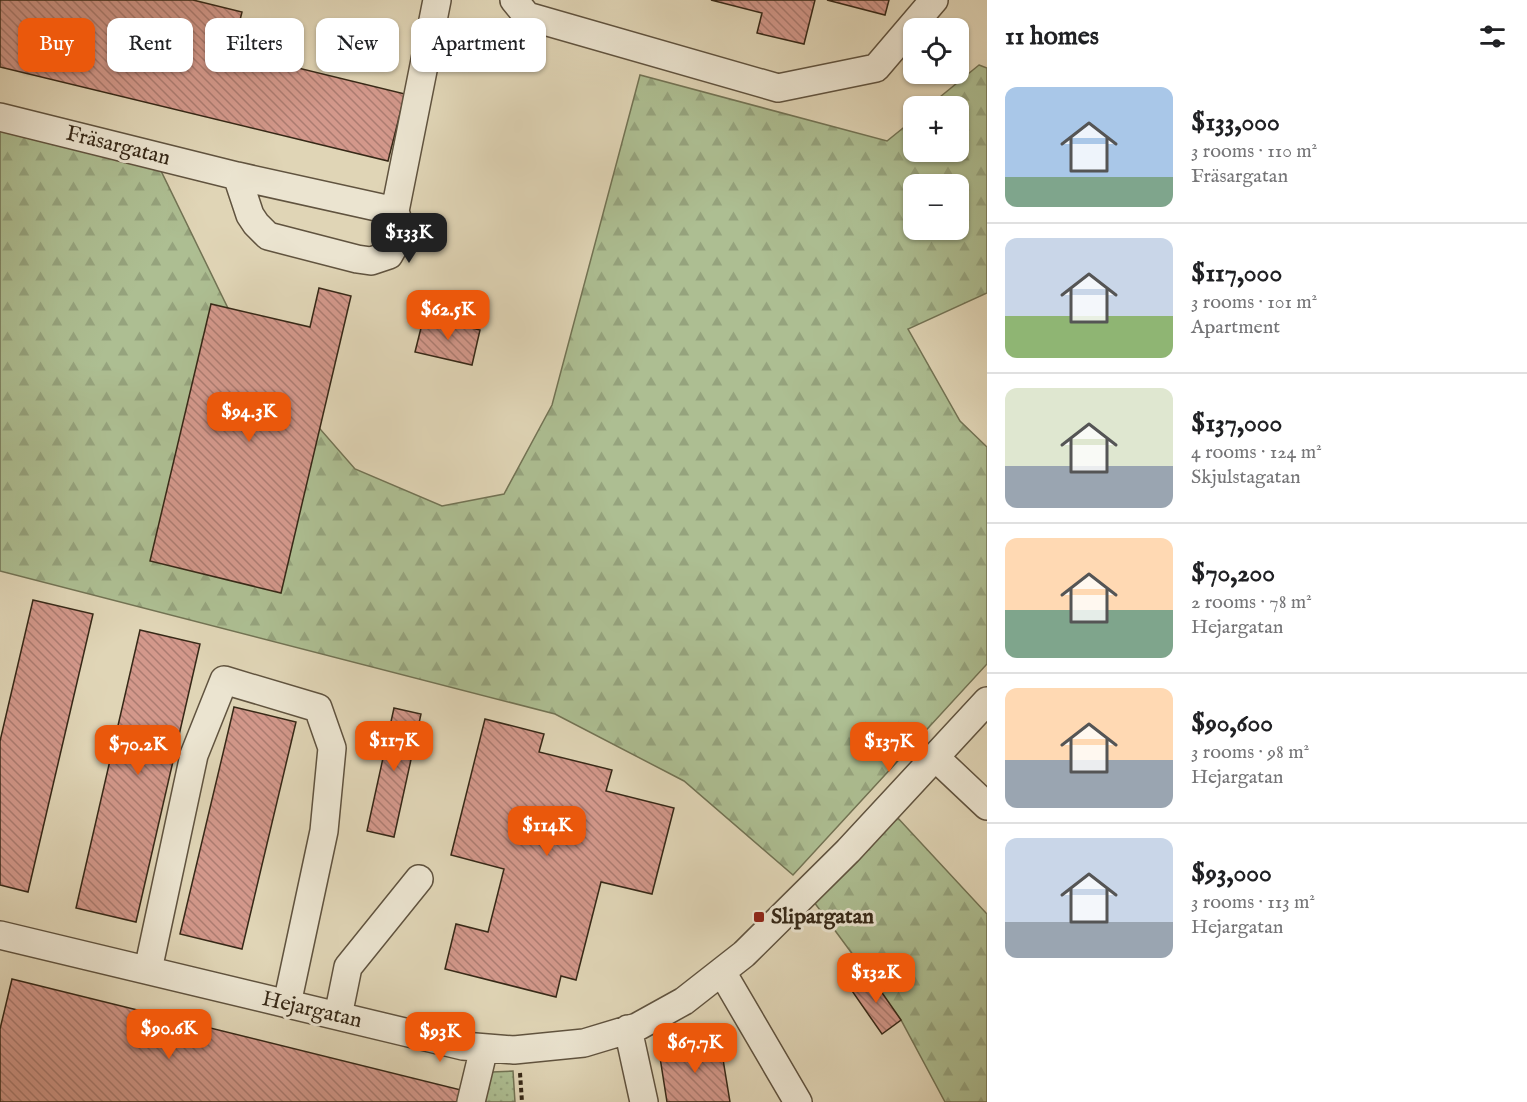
<!DOCTYPE html>
<meta charset="utf-8">
<style>
body{margin:0;font-family:"IM FELL English",serif;background:#f2f2f2;color:#202124;height:100vh;display:flex;flex-direction:column;font-size:22px;white-space:nowrap}
*{box-sizing:border-box;margin:0}
p{font-size:20px;color:#757577}
.icon{flex:none;width:33px;height:33px;fill:none;stroke:currentColor;stroke-width:2;stroke-linecap:round;stroke-linejoin:round}
.map{position:relative;flex:1;overflow:hidden}
.panel{display:flex;flex-direction:column;background:#fff;width:540px}
.panel>*{flex:none}
.guide{position:absolute;left:18px;top:18px;width:570px;height:54px;display:flex;gap:12px}
.tools{position:absolute;left:903px;top:18px;display:grid;gap:12px}
.tools a{display:grid;place-items:center;width:66px;height:66px;border-radius:12px;background:#fff;box-shadow:0 2px 4px #0004;font-size:30px}
.price{position:absolute;translate:-50% -51px;padding:0 14px;border-radius:12px;background:#ea580c;color:#fff;font-size:20px;line-height:39px;filter:drop-shadow(0 2px 3px #0008)}
.price::after{content:'';position:absolute;left:50%;top:36px;width:18px;height:14px;margin-left:-9px;background:inherit;clip-path:polygon(0 0,100% 0,50% 100%)}
.price.active{background:#222;color:#fff}
ul{padding:0;list-style:none}
li{display:flex;align-items:center;gap:18px;height:150px;padding:0 18px}
li+li{border-top:2px solid #e0e0e0}
li span{display:grid;place-items:center;flex:none;width:168px;height:120px;border-radius:12px;color:#555}
li>.icon{margin-inline-start:auto}
span .icon{width:72px;height:72px;fill:#fffc;stroke-width:1}
li b{font-size:26px}
h2{display:flex;justify-content:space-between;align-items:center;height:72px;padding:0 18px;font-size:26px}
.pill{padding:0 21px;border-radius:12px;background:#fff;box-shadow:0 2px 4px #0004;font-size:21px;line-height:54px}
.pill.active{background:#ea580c;color:#fff}
main{display:flex;flex:1;min-height:0}
.map>svg:first-child{display:block}
.grass{fill:url(#grass-dots);stroke:#727354;stroke-width:1.5}
.forest{fill:url(#forest-firs);stroke:#727354;stroke-width:1.5;fill-rule:evenodd}
.building{fill:url(#building-back-hatch);stroke:#362817;stroke-width:1.5}
.lines{fill:none;stroke-linecap:round;stroke-linejoin:round}
.minor-casing{stroke:#60533f;stroke-width:30}
.path{stroke:#362817;stroke-width:4;stroke-dasharray:4.5 3;stroke-linecap:butt}
.minor{stroke:#ebe4d0;stroke-width:27}
.poi-dot{fill:#8f2418;stroke:#ebe4d0;stroke-width:2}
.labels{text-anchor:middle;dominant-baseline:central;stroke-width:6;stroke-linejoin:round;paint-order:stroke}
.street-label{font-size:22px;fill:#362817;stroke:#ebe4d0}
.poi-label{font-size:22px;font-weight:bold;fill:#362817;stroke:#ebe4d0;text-anchor:start}
</style>
<main>
<div class="map">
<svg width="987" height="1102" viewBox="0 0 987 1102">
<defs>
<pattern id="grass-dots" width="8" height="8" patternUnits="userSpaceOnUse" patternTransform="scale(1.5)"><rect width="8" height="8" fill="#adbe92"/><path d="M2 2h.1M6 6h.1" fill="none" stroke="#95a37d" stroke-width="1.8" stroke-linecap="round"/></pattern>
<pattern id="forest-firs" width="22" height="20" patternUnits="userSpaceOnUse" patternTransform="scale(1.5)"><rect width="22" height="20" fill="#adbe92"/><path d="M5 1l3.5 6h-7zM16 11l3.5 6h-7z" fill="#95a37d"/></pattern>
<pattern id="building-back-hatch" width="6" height="6" patternUnits="userSpaceOnUse" patternTransform="scale(1.5)"><rect width="6" height="6" fill="#d3988b"/><path d="M-1 5l2 2M0 0l6 6M5-1l2 2" fill="none" stroke="#ac7c71"/></pattern>
</defs>
<rect width="100%" height="100%" fill="#e0d5b6"/>
<filter id="stains"><feTurbulence type="fractalNoise" baseFrequency=".00333" numOctaves="4"/><feColorMatrix values="0 0 0 0 .2 0 0 0 0 .09 0 0 0 0 .02 0 0 0 .5 -.17"/></filter>
<radialGradient id="worn" r=".72"><stop offset=".6" stop-color="#630" stop-opacity="0"/><stop offset="1" stop-color="#630" stop-opacity=".3"/></radialGradient>
<path class="grass" d="M513 1071 515 1102H485L492 1072Z"/>
<path class="forest" d="M979 65 987 68V293L908 329 960 421 987 447V664L793 875 684 781 555 714 0 571V130L161 171 245 343 355 469 442 506 504 494 552 405 640 75 887 141 913 120 914 152H958V106H929ZM914 184H958V230H914Z
M896 816 987 914V1102H945L901 1020 814 902Z"/>
<path class="building" d="M0 0H193L242 12 232 52 405 94 388 161 0 67Z
M711 0H815L804 44 757 33 762 13Z
M827 0H889L885 15Z
M319 288 351 296 281 593 150 561 211 304 310 327Z
M424 316 480 330 472 365 415 352Z
M33 600 93 614 28 892 0 885V741Z
M140 630 200 644 136 922 76 908Z
M234 707 296 722 242 949 180 934Z
M394 708 421 714 394 837 367 831Z
M485 719 544 734 539 752 612 770 606 791 674 808 652 894 601 882 576 980 561 976 556 997 445 969 456 924 488 932 504 869 451 855Z
M869 974 901 1020 882 1034 850 988Z
M12 979 469 1092 467 1102H0V1029Z
M720 1041 730 1102H667L659 1051Z"/>
<g class="lines">
<g class="minor-casing">
<path id="minor" d="M514 0 527 16 778 88 876 68 934 0
M0 117 237 176 395 211C402 232 400 236 389 255L371 261 357 259 268 236 256 224 250 215 237 176
M395 211 437 0
M935 757 987 806
M0 935 463 1046 514 1050 584 1043 637 1027 684 1001 744 954 848 851 987 701
M148 970 194 755 224 680 318 708 332 748 324 831 287 1004
M722 972 798 1102
M338 1016 348 967 419 879
M628 1029 644 1102
M471 1102 484 1048"/>
</g>
<path class="path" d="M520 1073 522 1102"/>
<use href="#minor" class="minor"/>
</g>
<rect class="poi-dot" x="753" y="911" width="12" height="12" rx="3"/>
<g class="labels">
<g class="street-label">
<text transform="translate(118 146) rotate(14)">Fräsargatan</text>
<text transform="translate(312 1010) rotate(13)">Hejargatan</text>
</g>
<g class="poi-label">
<text x="771" y="917">Slipargatan</text>
</g>
</g>
<rect width="100%" height="100%" filter="url(#stains)"/>
<rect width="100%" height="100%" fill="url(#worn)"/>
</svg>
<div class="tools">
<a><svg class="icon" aria-label="locate" viewBox="0 0 24 24"><circle cx="12" cy="12" r="6"/><path d="M12 2v4M12 18v4M2 12h4M18 12h4"/></svg></a>
<a>+</a>
<a>−</a>
</div>
<b class="price active" style="left:409px;top:264px">$133K</b>
<b class="price" style="left:448px;top:341px">$62.5K</b>
<b class="price" style="left:249px;top:443px">$94.3K</b>
<b class="price" style="left:394px;top:772px">$117K</b>
<b class="price" style="left:889px;top:773px">$137K</b>
<b class="price" style="left:138px;top:776px">$70.2K</b>
<b class="price" style="left:547px;top:857px">$114K</b>
<b class="price" style="left:876px;top:1004px">$132K</b>
<b class="price" style="left:169px;top:1060px">$90.6K</b>
<b class="price" style="left:440px;top:1063px">$93K</b>
<b class="price" style="left:695px;top:1074px">$67.7K</b>
<div class="guide">
<a class="pill active">Buy</a>
<a class="pill">Rent</a>
<a class="pill">Filters</a>
<a class="pill">New</a>
<a class="pill">Apartment</a>
</div>
</div>
<section class="panel">
<h2>11 homes<svg class="icon" aria-label="filters" viewBox="0 0 24 24"><path d="M4 7h16M4 17h16"/><circle cx="9" cy="7" r="2"/><circle cx="15" cy="17" r="2"/></svg></h2>
<ul>
<li><span style="background:linear-gradient(#a9c7e8 75%,#7fa58c 0)"><svg class="icon" aria-label="home" viewBox="0 0 24 24"><path d="M3 11l9-7 9 7M6 9v11h12V9"/></svg></span><div><b>$133,000</b><p>3 rooms · 110 m²</p><p>Fräsargatan</p></div></li>
<li><span style="background:linear-gradient(#c9d6e8 65%,#8fb573 0)"><svg class="icon" aria-label="home" viewBox="0 0 24 24"><path d="M3 11l9-7 9 7M6 9v11h12V9"/></svg></span><div><b>$117,000</b><p>3 rooms · 101 m²</p><p>Apartment</p></div></li>
<li><span style="background:linear-gradient(#dfe7d0 65%,#9aa5b1 0)"><svg class="icon" aria-label="home" viewBox="0 0 24 24"><path d="M3 11l9-7 9 7M6 9v11h12V9"/></svg></span><div><b>$137,000</b><p>4 rooms · 124 m²</p><p>Skjulstagatan</p></div></li>
<li><span style="background:linear-gradient(#ffd9b3 60%,#7fa58c 0)"><svg class="icon" aria-label="home" viewBox="0 0 24 24"><path d="M3 11l9-7 9 7M6 9v11h12V9"/></svg></span><div><b>$70,200</b><p>2 rooms · 78 m²</p><p>Hejargatan</p></div></li>
<li><span style="background:linear-gradient(#ffd9b3 60%,#9aa5b1 0)"><svg class="icon" aria-label="home" viewBox="0 0 24 24"><path d="M3 11l9-7 9 7M6 9v11h12V9"/></svg></span><div><b>$90,600</b><p>3 rooms · 98 m²</p><p>Hejargatan</p></div></li>
<li><span style="background:linear-gradient(#c9d6e8 70%,#9aa5b1 0)"><svg class="icon" aria-label="home" viewBox="0 0 24 24"><path d="M3 11l9-7 9 7M6 9v11h12V9"/></svg></span><div><b>$93,000</b><p>3 rooms · 113 m²</p><p>Hejargatan</p></div></li>
</ul>
</section>
</main>
